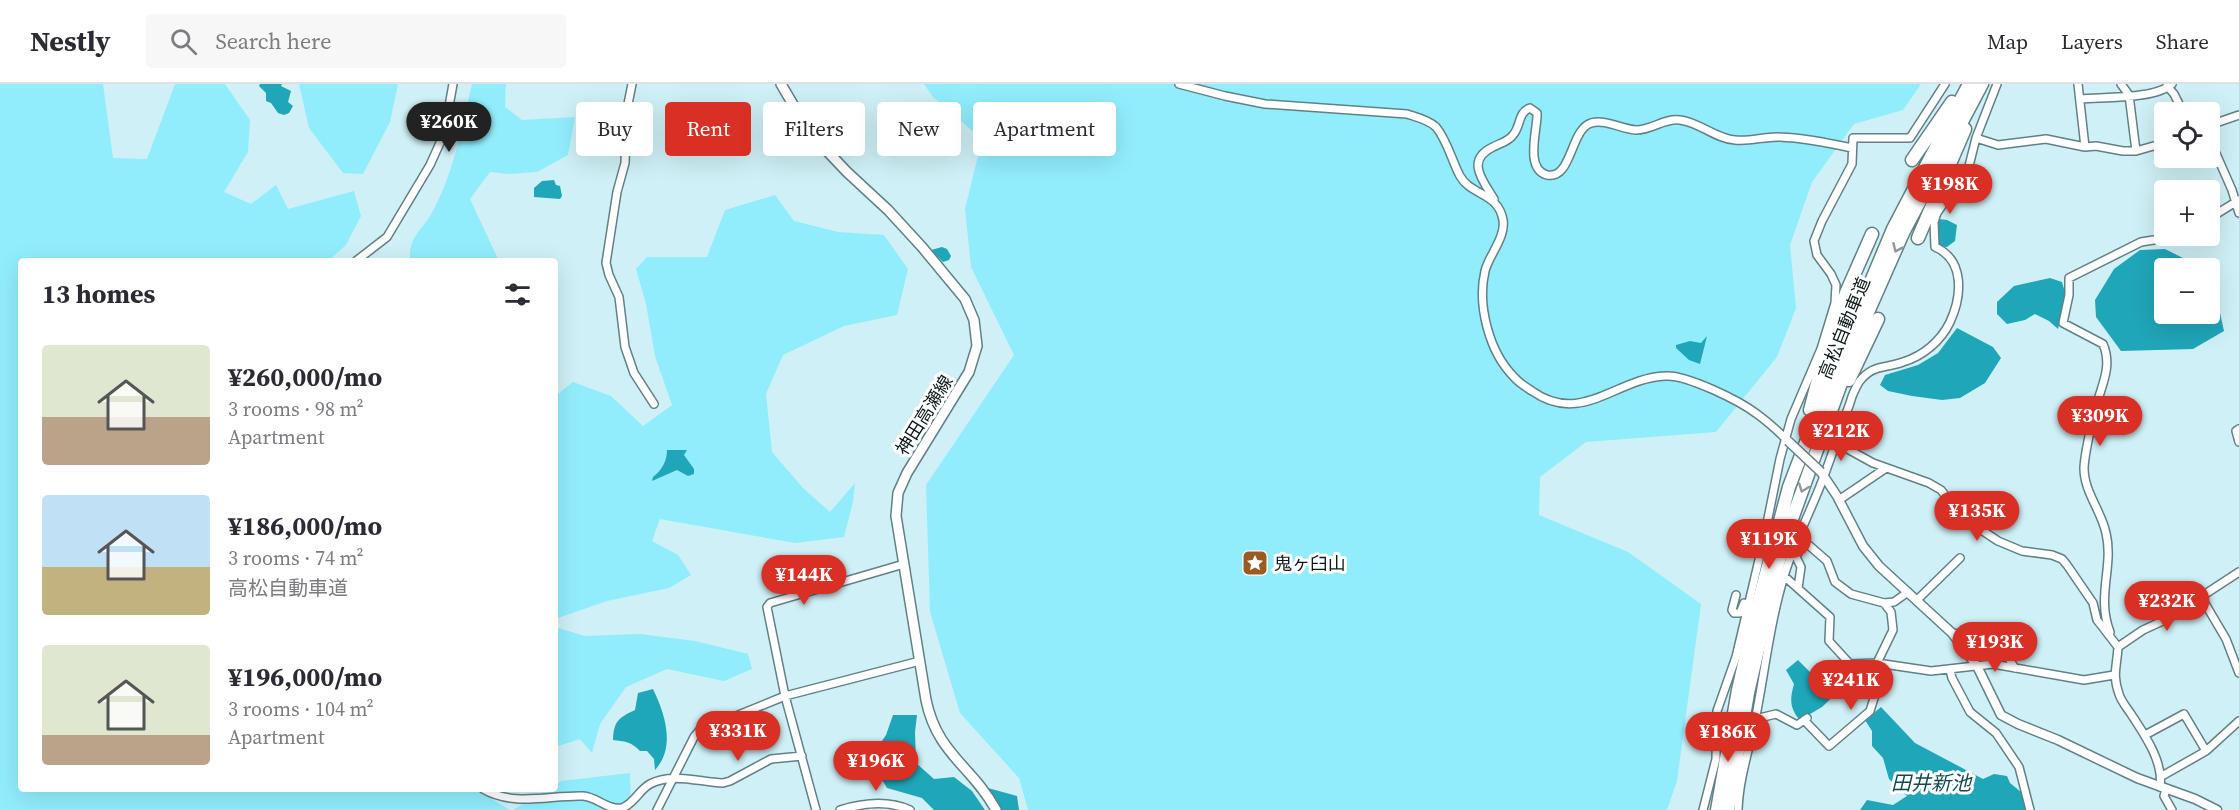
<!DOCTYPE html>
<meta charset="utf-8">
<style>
body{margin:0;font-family:"Source Serif 4","Noto Sans JP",serif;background:#f7f7f7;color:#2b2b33;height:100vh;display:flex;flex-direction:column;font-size:22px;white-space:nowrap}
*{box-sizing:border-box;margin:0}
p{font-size:20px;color:#7c7c81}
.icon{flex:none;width:33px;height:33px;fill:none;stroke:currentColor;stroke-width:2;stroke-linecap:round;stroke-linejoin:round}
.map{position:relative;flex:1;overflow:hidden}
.sheet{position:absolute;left:18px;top:174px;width:540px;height:534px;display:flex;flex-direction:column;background:#fff;border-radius:6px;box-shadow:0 6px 24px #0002}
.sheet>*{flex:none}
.hud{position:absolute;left:576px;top:18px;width:570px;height:54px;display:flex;gap:12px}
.tools{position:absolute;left:2154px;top:18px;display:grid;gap:12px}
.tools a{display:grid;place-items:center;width:66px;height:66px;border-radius:6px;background:#fff;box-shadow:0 6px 24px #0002;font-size:30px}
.price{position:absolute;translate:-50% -51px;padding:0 14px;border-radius:21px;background:#d93025;color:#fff;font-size:20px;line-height:39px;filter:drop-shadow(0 2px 3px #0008)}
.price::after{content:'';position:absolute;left:50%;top:36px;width:18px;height:14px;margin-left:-9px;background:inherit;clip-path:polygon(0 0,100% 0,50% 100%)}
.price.active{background:#222;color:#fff}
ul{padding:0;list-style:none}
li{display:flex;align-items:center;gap:18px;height:150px;padding:0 24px}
li span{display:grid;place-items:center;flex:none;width:168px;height:120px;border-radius:6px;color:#555}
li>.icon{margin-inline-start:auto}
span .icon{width:72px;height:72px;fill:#fffc;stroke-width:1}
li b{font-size:26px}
h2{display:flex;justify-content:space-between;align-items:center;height:72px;padding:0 24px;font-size:26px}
.chip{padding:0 21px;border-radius:6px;background:#fff;box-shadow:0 6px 24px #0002;font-size:21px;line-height:54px}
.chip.active{background:#d93025;color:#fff}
header{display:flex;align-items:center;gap:36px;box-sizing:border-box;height:84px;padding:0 30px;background:#fff;border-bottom:2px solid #e1e1e2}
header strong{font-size:28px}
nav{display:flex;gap:33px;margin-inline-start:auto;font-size:21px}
.search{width:420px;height:54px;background:#f7f7f7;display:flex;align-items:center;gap:15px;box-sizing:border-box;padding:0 21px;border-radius:6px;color:#7c7c81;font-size:22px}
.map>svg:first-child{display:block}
.green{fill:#91edfc}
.water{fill:#1fa6b8}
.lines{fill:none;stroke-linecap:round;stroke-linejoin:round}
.minor-casing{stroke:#628086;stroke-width:10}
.tertiary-casing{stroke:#628086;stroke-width:11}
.secondary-casing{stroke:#628086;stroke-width:12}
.motorway-casing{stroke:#628086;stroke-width:15}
.minor{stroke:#fff;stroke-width:7}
.tertiary{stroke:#fff;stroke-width:8}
.secondary{stroke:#fff;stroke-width:9}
.motorway{stroke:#fff;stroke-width:12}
.tertiary-bridge-casing{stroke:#628086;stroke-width:11;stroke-linecap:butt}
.tertiary-bridge{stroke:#fff;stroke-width:8}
.oneway{stroke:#929898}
.labels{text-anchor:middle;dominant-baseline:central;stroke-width:6;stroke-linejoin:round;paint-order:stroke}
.street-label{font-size:18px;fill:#0c191b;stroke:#fff}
.poi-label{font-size:18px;fill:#0c191b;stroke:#fff;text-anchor:start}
.water-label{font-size:20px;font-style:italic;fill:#134850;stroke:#fff}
</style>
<header>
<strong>Nestly</strong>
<div class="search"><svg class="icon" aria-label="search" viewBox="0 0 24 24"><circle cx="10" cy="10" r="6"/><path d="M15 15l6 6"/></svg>Search here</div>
<nav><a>Map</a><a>Layers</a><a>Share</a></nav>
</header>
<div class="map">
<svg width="2239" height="726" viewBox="0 0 2239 726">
<rect width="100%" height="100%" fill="#cff0f6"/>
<path class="green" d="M0 0H103L113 74 147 75 175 0H225L250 36 248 68 224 108 251 120 276 101 288 125 354 107 361 132 346 161 328 177H21V705H476L510 726H0Z
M299 0H398L390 38 363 90 343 89 309 44Z
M472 0H506L505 23 522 36 575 33 568 71 537 88 509 90 490 88 470 115 499 177H410C409 154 418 150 430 132 454 91 461 45 472 0Z
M924 0H1921L1903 26 1854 40 1812 98 1790 161 1796 224 1777 273 1716 348 1586 358 1540 393 1539 431 1628 468 1701 520 1677 697 1667 726H1028L1019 694 960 629 930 528 926 401 1014 271 971 183 965 125 982 55 933 13Z
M775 111 794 137 838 148 884 151 908 185 897 231 844 242 783 271 766 310 772 368 803 404 830 428 855 399 853 418 844 453 795 459 660 435 652 457 678 471 691 491 669 504 607 517 555 535V312L573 298 611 312 643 342 672 321 655 272 646 220 636 185 647 173H707L725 126Z
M555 543 585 552 640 550 695 557 748 570 752 585 724 597 667 585 626 603 600 640 592 669 580 655 555 663Z
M630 689 631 726H513L548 705H555V701L561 697Z"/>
<path class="water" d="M260 0H282L281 2 291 7 288 18 293 22 289 29 284 31 278 29 271 19 266 17V9L259 2Z
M554 96 556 101 560 102 562 112 560 115 534 113V104L542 97Z
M1939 135 1947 136 1957 141 1955 157 1947 163 1936 162Z
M942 163 947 165 951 172 949 176 943 178 931 166Z
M2165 165 2197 181 2199 184H2164V230H2210V202L2217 215 2224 247 2193 265 2121 267 2096 233 2095 216 2114 185 2140 166Z
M2050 194 2062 198 2066 212 2058 245 2049 237 2035 230 2025 236 2007 240 1997 230V218L2014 202Z
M1957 244 1993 263 2001 274 1985 299 1960 314 1942 316 1912 312 1888 307 1880 301 1885 291 1918 281 1938 269Z
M1707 252 1700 280 1689 276 1676 264V261L1690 257 1701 259Z
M667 366H687L684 371 694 385V390L688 392 677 386 652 397 653 393C662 386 667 377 667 366Z
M1798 576 1812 590 1829 599 1843 596 1844 602 1822 623 1800 636C1789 624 1790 614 1794 600L1786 586Z
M653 605C665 630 676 663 655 686L654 675 647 667H640C632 658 624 657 613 656 614 637 618 634 635 626L638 609Z
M1881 623 1915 659 1983 695 1994 690 2007 692 2010 699 2021 708 2027 726H1860L1867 716 1893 721 1907 712 1889 695 1883 674 1872 662V647L1865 636Z
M893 631H917L915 648 916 679 934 695 954 693 972 707 985 726H934L922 714 887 704 877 687 874 669 886 651Z
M988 704 1017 712 1019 726H1001Z"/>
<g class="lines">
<g class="minor-casing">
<path id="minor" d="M632 0 627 25 625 79 617 108 606 179 609 191 619 213 625 263 634 289 654 320
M1179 0 1225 12 1265 20 1407 30C1416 33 1429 36 1436 43 1447 56 1452 77 1460 92 1471 112 1498 108 1503 136 1506 153 1489 171 1485 187 1477 221 1489 268 1514 293 1519 299 1526 303 1532 307 1582 342 1616 294 1665 292 1686 290 1740 317 1757 330 1768 338 1778 347 1788 357
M2078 0 2085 63
M2121 0 2129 11 2136 67
M2167 2 2174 10 2183 28
M2081 15C2104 13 2156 15 2172 0
M2210 41 2239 31
M1976 54 1998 61 2046 55 2085 63 2096 62 2123 67H2136L2164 59
M2210 56 2232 106 2239 129
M1494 115C1483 97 1465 76 1493 63 1500 59 1508 58 1513 51 1521 42 1518 28 1530 24L1537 29C1538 44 1524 85 1547 91 1572 96 1570 46 1591 39 1606 35 1621 45 1636 46 1652 46 1664 34 1680 36 1699 38 1716 55 1735 56 1750 58 1765 52 1780 53 1804 54 1829 59 1852 64
M2210 134 2239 116
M356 177 387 153 430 81 444 50 453 0
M2239 345 2236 347 2239 358
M1835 358 1873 379 1929 399 1941 406 1954 423 1977 443 1998 457 2022 467 2052 471 2062 475 2067 481 2093 519 2097 536 2101 541 2118 563C2117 583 2112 590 2119 610 2121 617 2127 624 2131 630 2144 650 2164 678 2160 703
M1839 416 1886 384
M1792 470 1796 473 1804 457 1827 477 1835 498 1851 510 1884 519 1894 518 1908 508
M1796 473 1801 483 1798 504
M1784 492 1830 533 1829 557 1850 580
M1736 511 1732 526 1734 529H1740L1744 519
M2200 511 2226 555 2239 589
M1917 516 1960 474
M2110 548C2096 512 2114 483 2106 449 2101 426 2084 408 2084 384 2085 365 2091 344 2095 326 2101 302 2113 283 2103 260L2063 239 2069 211V194L2141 158 2179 152
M1952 549C1986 553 1997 554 2015 584
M2118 563 2143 546 2167 535 2239 488
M1950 586 1952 594 1970 628 1996 649 2019 683 2030 726
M1844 602 1850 580 1877 579 1931 587 1993 580 2084 596 2114 591
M1755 635 1776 630 1797 641 1807 634
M1804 636 1829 662 1870 627 1875 611 1877 579 1893 546 1891 528 1884 519
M2145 651 2184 630 2206 667
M2162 692 2206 667 2239 637
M483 705C514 723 549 711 583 712 597 713 607 726 622 724 634 720 639 706 650 700 672 688 699 698 723 699L730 697 771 675 802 672
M2166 705 2164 712 2172 726
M657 726 694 653 699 647 785 612 920 577
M816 726 785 612 767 523 770 519 904 480
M840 726C863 719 888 716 910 726
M1703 726 1716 675 1717 627 1736 573 1763 459 1780 375 1791 335 1821 265 1835 219 1836 201 1831 190 1817 171 1814 157 1822 137 1852 80 1853 54H1910L1945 0
M1738 726C1739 695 1749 666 1755 637 1765 587 1770 537 1785 489 1795 456 1812 425 1824 392 1833 368 1841 343 1850 319 1852 311 1855 305 1859 298 1873 280 1884 285 1903 278 1923 272 1941 257 1950 238 1962 212 1965 176 1935 163L1934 138 1937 129 1969 82 1976 54 1997 0"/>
</g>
<g class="tertiary-casing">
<path id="tertiary" d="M1821 388 1837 412 1863 462 1879 482 1952 549 1977 582 2001 631 2018 640 2058 656 2137 694 2195 715 2217 726"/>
</g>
<g class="secondary-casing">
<path id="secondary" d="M781 0 809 48 847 88 888 126 922 163 965 215 974 236 977 262 969 288 907 389 898 409 896 432 926 616C937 670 972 682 996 726"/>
</g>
<g class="motorway-casing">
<path id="motorway" d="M1912 76 1952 18
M1918 154 1965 45
M1849 296 1878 235
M1810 326 1821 284 1846 209 1872 150
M1717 726 1738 606 1755 531 1789 403 1833 288 1893 145 1969 0
M1728 726 1748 609 1776 487 1788 446 1861 244 1903 149 1982 0"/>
</g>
<use href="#minor" class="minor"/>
<use href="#tertiary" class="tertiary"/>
<use href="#secondary" class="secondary"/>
<use href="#motorway" class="motorway"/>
<g class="tertiary-bridge-casing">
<path id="tertiary-bridge" d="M1788 357 1821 388"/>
</g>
<use href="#tertiary-bridge" class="tertiary-bridge"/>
</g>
<defs><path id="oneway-chevron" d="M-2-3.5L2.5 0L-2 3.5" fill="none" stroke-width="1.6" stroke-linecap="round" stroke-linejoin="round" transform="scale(1.5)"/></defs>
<g class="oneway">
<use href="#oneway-chevron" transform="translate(1897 164) rotate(114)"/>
<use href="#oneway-chevron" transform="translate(1803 404) rotate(110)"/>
</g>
<defs>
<g id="sight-square" transform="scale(1.35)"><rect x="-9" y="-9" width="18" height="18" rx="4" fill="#995b21" stroke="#fff"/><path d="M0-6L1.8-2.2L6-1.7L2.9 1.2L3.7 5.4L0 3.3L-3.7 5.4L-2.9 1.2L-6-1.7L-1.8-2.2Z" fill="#fff"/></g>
</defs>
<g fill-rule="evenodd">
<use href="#sight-square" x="1255" y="479"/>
</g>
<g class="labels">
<g class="street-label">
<text transform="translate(1844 244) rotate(-68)">高松自動車道</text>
<text transform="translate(924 331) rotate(-58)">神田高瀬線</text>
</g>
<g class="poi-label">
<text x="1274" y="479">鬼ヶ臼山</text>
</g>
<g class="water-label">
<text x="1931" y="699">田井新池</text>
</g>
</g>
</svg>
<div class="tools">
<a><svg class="icon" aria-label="locate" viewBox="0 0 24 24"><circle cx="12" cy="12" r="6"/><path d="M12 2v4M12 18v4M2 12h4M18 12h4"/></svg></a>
<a>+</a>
<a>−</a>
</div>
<b class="price active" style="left:449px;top:69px">¥260K</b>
<b class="price" style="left:1950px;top:131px">¥198K</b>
<b class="price" style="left:2100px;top:363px">¥309K</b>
<b class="price" style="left:1841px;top:378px">¥212K</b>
<b class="price" style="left:1977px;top:458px">¥135K</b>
<b class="price" style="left:1769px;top:486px">¥119K</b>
<b class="price" style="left:804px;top:522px">¥144K</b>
<b class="price" style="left:2167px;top:548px">¥232K</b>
<b class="price" style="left:1995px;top:589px">¥193K</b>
<b class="price" style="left:1851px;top:627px">¥241K</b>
<b class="price" style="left:738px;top:678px">¥331K</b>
<b class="price" style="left:1728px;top:679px">¥186K</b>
<b class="price" style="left:876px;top:708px">¥196K</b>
<div class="hud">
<a class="chip">Buy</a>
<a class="chip active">Rent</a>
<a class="chip">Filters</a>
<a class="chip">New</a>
<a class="chip">Apartment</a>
</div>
<section class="sheet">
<h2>13 homes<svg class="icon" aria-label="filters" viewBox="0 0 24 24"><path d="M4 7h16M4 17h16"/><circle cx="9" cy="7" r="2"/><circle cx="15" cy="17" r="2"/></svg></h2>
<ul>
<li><span style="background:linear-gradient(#dfe7d0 60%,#b9a48a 0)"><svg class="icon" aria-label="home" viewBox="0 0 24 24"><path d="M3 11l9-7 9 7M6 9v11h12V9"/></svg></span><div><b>¥260,000/mo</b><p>3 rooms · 98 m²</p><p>Apartment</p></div></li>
<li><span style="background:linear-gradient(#bfe0f5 60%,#c2b280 0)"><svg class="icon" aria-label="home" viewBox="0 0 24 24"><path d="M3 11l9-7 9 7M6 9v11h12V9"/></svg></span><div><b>¥186,000/mo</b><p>3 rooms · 74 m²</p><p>高松自動車道</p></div></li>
<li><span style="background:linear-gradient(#dfe7d0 75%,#b9a48a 0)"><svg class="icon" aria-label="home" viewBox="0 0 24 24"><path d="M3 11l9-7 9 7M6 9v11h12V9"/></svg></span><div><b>¥196,000/mo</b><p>3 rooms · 104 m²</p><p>Apartment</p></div></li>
</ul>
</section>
</div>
